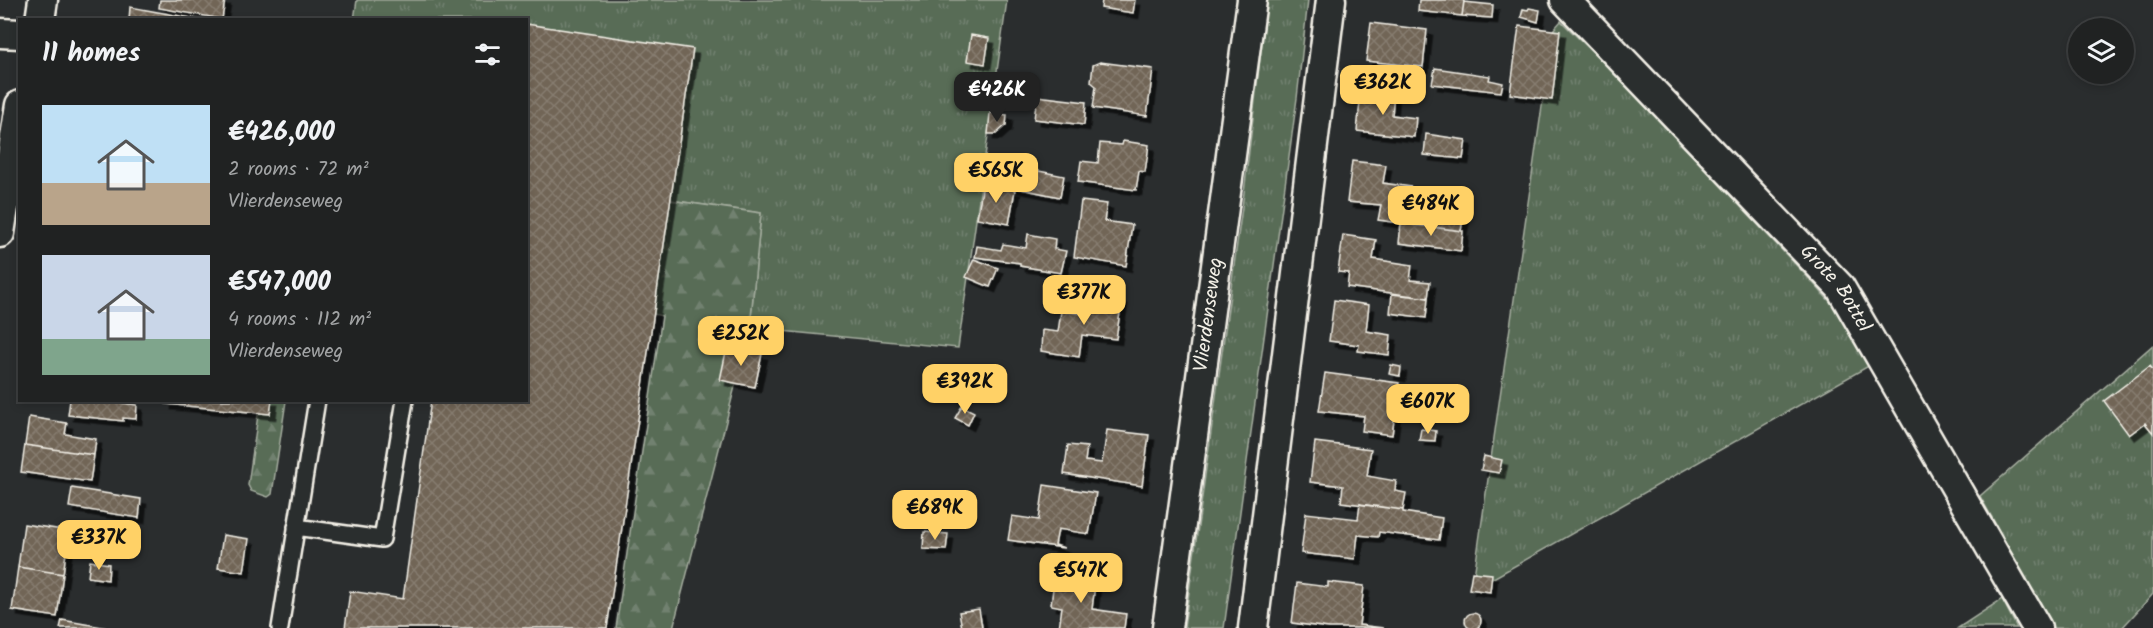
<!DOCTYPE html>
<meta charset="utf-8">
<style>
body{margin:0;font-family:Kalam,sans-serif;background:#282a2a;color:#f1f3f6;height:100vh;display:flex;flex-direction:column;font-size:22px;white-space:nowrap}
*{box-sizing:border-box;margin:0}
p{font-size:20px;color:#a2a4a5}
.icon{flex:none;width:33px;height:33px;fill:none;stroke:currentColor;stroke-width:2;stroke-linecap:round;stroke-linejoin:round}
.map{position:relative;flex:1;overflow:hidden}
.drawer{position:absolute;left:18px;top:18px;width:510px;height:384px;display:flex;flex-direction:column;background:#202222;border-radius:0px;box-shadow:0 3px 9px #0003,0 0 0 2px #3d3f40}
.drawer>*{flex:none}
.tools{position:absolute;left:2068px;top:18px;display:grid;gap:12px}
.tools a{display:grid;place-items:center;width:66px;height:66px;border-radius:50%;background:#202222;box-shadow:0 3px 9px #0003,0 0 0 2px #3d3f40;font-size:30px}
.price{position:absolute;translate:-50% -51px;padding:0 14px;border-radius:12px;background:#ffd166;color:#111;font-size:20px;line-height:39px;filter:drop-shadow(0 2px 3px #0008)}
.price::after{content:'';position:absolute;left:50%;top:36px;width:18px;height:14px;margin-left:-9px;background:inherit;clip-path:polygon(0 0,100% 0,50% 100%)}
.price.on{background:#222;color:#fff}
ul{padding:0;list-style:none}
li{display:flex;align-items:center;gap:18px;height:150px;padding:0 24px}
li span{display:grid;place-items:center;flex:none;width:168px;height:120px;border-radius:0px;color:#555}
li>.icon{margin-inline-start:auto}
span .icon{width:72px;height:72px;fill:#fffc;stroke-width:1}
li b{font-size:26px}
h2{display:flex;justify-content:space-between;align-items:center;height:72px;padding:0 24px;font-size:26px}
.map>svg:first-child{display:block}
.grass{fill:url(#grass-tufts);stroke:#a6aea0;stroke-width:1.5}
.forest{fill:url(#forest-firs);stroke:#a6aea0;stroke-width:1.5}
.building{fill:url(#building-cross-hatch);stroke:#f4f1e8;stroke-width:1.5;filter:url(#shadow)}
.lines{fill:none;stroke-linecap:round;stroke-linejoin:round}
.service-casing{stroke:#f4f1e8;stroke-width:20}
.minor-casing{stroke:#f4f1e8;stroke-width:33}
.service{stroke:#2a2d2e;stroke-width:15}
.minor{stroke:#2a2d2e;stroke-width:28}
.labels{text-anchor:middle;dominant-baseline:central;stroke-width:5;stroke-linejoin:round;paint-order:stroke}
.street-label{font-size:20px;fill:#f4f1e8;stroke:#2a2d2e}
</style>
<div class="map">
<svg width="2153" height="628" viewBox="0 0 2153 628">
<defs>
<pattern id="grass-tufts" width="24" height="20" patternUnits="userSpaceOnUse" patternTransform="scale(1.5)"><rect width="24" height="20" fill="#586c57"/><path d="M3 7l-1-3M5 7V3M7 7l1-3M15 17l-1-3M17 17v-4M19 17l1-3" fill="none" stroke="#71816f"/></pattern>
<pattern id="forest-firs" width="22" height="20" patternUnits="userSpaceOnUse" patternTransform="scale(1.5)"><rect width="22" height="20" fill="#586c57"/><path d="M5 1l3.5 6h-7zM16 11l3.5 6h-7z" fill="#71816f"/></pattern>
<pattern id="building-cross-hatch" width="8" height="8" patternUnits="userSpaceOnUse" patternTransform="scale(1.5)"><rect width="8" height="8" fill="#716557"/><path d="M0 0l8 8M0 8l8-8" fill="none" stroke="#867c6f"/></pattern>
<filter id="shadow"><feDropShadow dx="5.5" dy="5.5" stdDeviation="0" flood-color="#0009"/></filter>
</defs>
<rect width="100%" height="100%" fill="#2a2d2e"/>
<filter id="ink" filterUnits="userSpaceOnUse"><feTurbulence type="fractalNoise" baseFrequency=".0167" numOctaves="2"/><feDisplacementMap in="SourceGraphic" scale="12" xChannelSelector="R" yChannelSelector="G"/><feConvolveMatrix kernelMatrix="1 2 1 2 8 2 1 2 1" color-interpolation-filters="sRGB"/></filter>
<g filter="url(#ink)">
<path class="grass" d="M357 0H1007L958 348 750 328 761 213 527 180 526 20H354Z
M1267 0H1308L1297 98 1224 628H1184L1244 193Z
M1561 21 1611 70 1816 286 1857 332 1874 363 1472 590 1553 30Z
M2153 345V594L2122 628H2053L1980 496Z
M2002 599 2017 628H1958Z"/>
<path class="forest" d="M527 180 761 213 750 328 673 628H616L662 316 618 305Z
M260 401H286L272 494 268 497 251 491 248 485Z"/>
<path class="building" d="M160 0H225L222 19 159 8Z
M1102 0H1135L1133 13 1101 8Z
M1419 0H1464L1462 16 1418 11Z
M1464 2 1493 5 1492 18 1462 16Z
M130 7 202 20H129Z
M1529 8 1540 10 1538 22 1521 17 1523 9 1528 10Z
M1371 23 1427 30 1423 67 1366 61Z
M526 24 693 49 607 628H345L350 591 403 599 431 400H526Z
M1519 26 1560 31 1552 100 1510 94Z
M971 35 989 38 985 64 967 61Z
M1100 62 1153 69 1147 116 1093 108 1096 86 1091 82 1093 65Z
M1435 68 1490 76 1489 80 1503 83 1501 92 1432 84Z
M1361 91 1394 94 1392 115 1416 118 1414 137 1357 131Z
M1037 96 1086 102 1084 125 1034 119Z
M990 113 1007 115 1006 125 996 134H988Z
M1426 134 1466 140 1463 159 1424 155Z
M1123 141 1149 145 1145 172 1139 171 1136 190 1078 182 1081 161 1098 163 1100 143 1122 145Z
M1352 161 1386 165 1383 183 1411 187 1409 207 1464 214 1461 231 1378 220 1381 205 1347 202Z
M1014 166 1064 176 1060 197 1011 187Z
M984 168 999 171 996 185 982 182Z
M983 184 1015 190 1009 224 977 218Z
M1081 201 1107 204 1104 221 1132 225 1126 266 1074 257Z
M1401 223 1463 231 1461 251 1399 243Z
M1028 234 1055 239 1054 249 1066 251 1061 273 1020 266V263L975 257 977 246 1001 250 1003 244 1026 248Z
M1343 235 1376 240 1373 259 1412 265 1410 280 1430 282 1428 298 1347 287 1349 273 1338 272Z
M974 259 998 268 990 287 966 277Z
M1085 294 1122 299 1116 339 1082 335 1079 357 1041 351 1042 330 1058 332 1061 311 1084 314Z
M1392 294 1428 298 1426 318 1390 313Z
M1334 300 1369 305 1366 331 1391 335 1389 355 1358 351 1359 345 1329 341Z
M727 347 762 354 755 387 720 380Z
M1391 365 1401 367 1400 376 1389 374Z
M2150 366 2153 370V433L2145 423 2129 435 2104 401Z
M1325 373 1399 383 1392 435 1362 431 1364 416 1319 411Z
M70 400H98L137 405 136 419 123 418V421L68 415Z
M166 400H272L270 414 166 404Z
M962 406 974 412 968 425 955 418Z
M29 417 67 423 65 434 96 439 94 455 25 445Z
M1421 429 1436 431 1435 441 1419 440Z
M1107 430 1149 435 1142 486 1064 474 1068 445 1087 447 1085 461 1102 463Z
M1315 442 1371 449 1367 476 1396 481 1395 491 1406 493 1403 510 1341 502 1343 486 1310 482Z
M25 445 94 455 90 482 21 472Z
M1484 456 1502 460 1499 473 1481 470Z
M1044 485 1096 493 1089 534 1058 529 1055 545 1064 548 1008 540 1012 516 1039 520Z
M72 488 141 499 139 518 69 507Z
M1360 504 1403 510V512L1442 518 1439 540 1379 532 1378 537 1358 535 1355 559 1301 553 1306 513 1358 519Z
M24 524 69 531 63 574 18 567Z
M924 532 948 534 946 550 923 549Z
M223 535 249 539 244 572 218 568Z
M90 561 109 564 108 580 88 577Z
M18 567 63 574 57 617 12 610Z
M1055 572 1096 577 1092 609 1126 614 1124 628H1059L1062 607 1051 605Z
M1472 572 1492 574 1490 592 1469 589Z
M1328 582 1364 586 1359 625 1384 628H1329L1292 623 1297 583 1328 587Z
M979 609 982 627 962 628 959 612Z
M1465 621a8 8 0 1 1 16 0a8 8 0 1 1-16 0Z
M62 620 108 628H60Z"/>
<g class="lines">
<g class="service-casing">
<path id="service" d="M296 527 382 539 405 400
M280 628 317 400"/>
</g>
<g class="minor-casing">
<g id="minor">
<path id="s1" d="M1565 0 1840 287 2037 628"/>
<path d="M40 20 43 0"/>
<path d="M0 33 20 34"/>
<path d="M0 233 20 105"/>
<path id="s2" d="M1167 628 1252 0"/>
<path d="M1253 628 1331 0"/>
</g>
</g>
<use href="#service" class="service"/>
<use href="#minor" class="minor"/>
</g>
</g>
<g class="labels">
<g class="street-label">
<text stroke="none"><textPath href="#s1" startOffset="396">Grote Bottel</textPath></text>
<text stroke="none"><textPath href="#s2" startOffset="316">Vlierdenseweg</textPath></text>
</g>
</g>
</svg>
<div class="tools">
<a><svg class="icon" aria-label="layers" viewBox="0 0 24 24"><path d="M12 4l9 5-9 5-9-5zM3 14l9 5 9-5"/></svg></a>
</div>
<b class="price" style="left:1383px;top:116px">€362K</b>
<b class="price on" style="left:997px;top:123px">€426K</b>
<b class="price" style="left:996px;top:204px">€565K</b>
<b class="price" style="left:1431px;top:237px">€484K</b>
<b class="price" style="left:1084px;top:326px">€377K</b>
<b class="price" style="left:741px;top:367px">€252K</b>
<b class="price" style="left:965px;top:415px">€392K</b>
<b class="price" style="left:1428px;top:435px">€607K</b>
<b class="price" style="left:935px;top:541px">€689K</b>
<b class="price" style="left:99px;top:571px">€337K</b>
<b class="price" style="left:1081px;top:604px">€547K</b>
<section class="drawer">
<h2>11 homes<svg class="icon" aria-label="filters" viewBox="0 0 24 24"><path d="M4 7h16M4 17h16"/><circle cx="9" cy="7" r="2"/><circle cx="15" cy="17" r="2"/></svg></h2>
<ul>
<li><span style="background:linear-gradient(#bfe0f5 65%,#b9a48a 0)"><svg class="icon" aria-label="home" viewBox="0 0 24 24"><path d="M3 11l9-7 9 7M6 9v11h12V9"/></svg></span><div><b>€426,000</b><p>2 rooms · 72 m²</p><p>Vlierdenseweg</p></div></li>
<li><span style="background:linear-gradient(#c9d6e8 70%,#7fa58c 0)"><svg class="icon" aria-label="home" viewBox="0 0 24 24"><path d="M3 11l9-7 9 7M6 9v11h12V9"/></svg></span><div><b>€547,000</b><p>4 rooms · 112 m²</p><p>Vlierdenseweg</p></div></li>
</ul>
</section>
</div>
